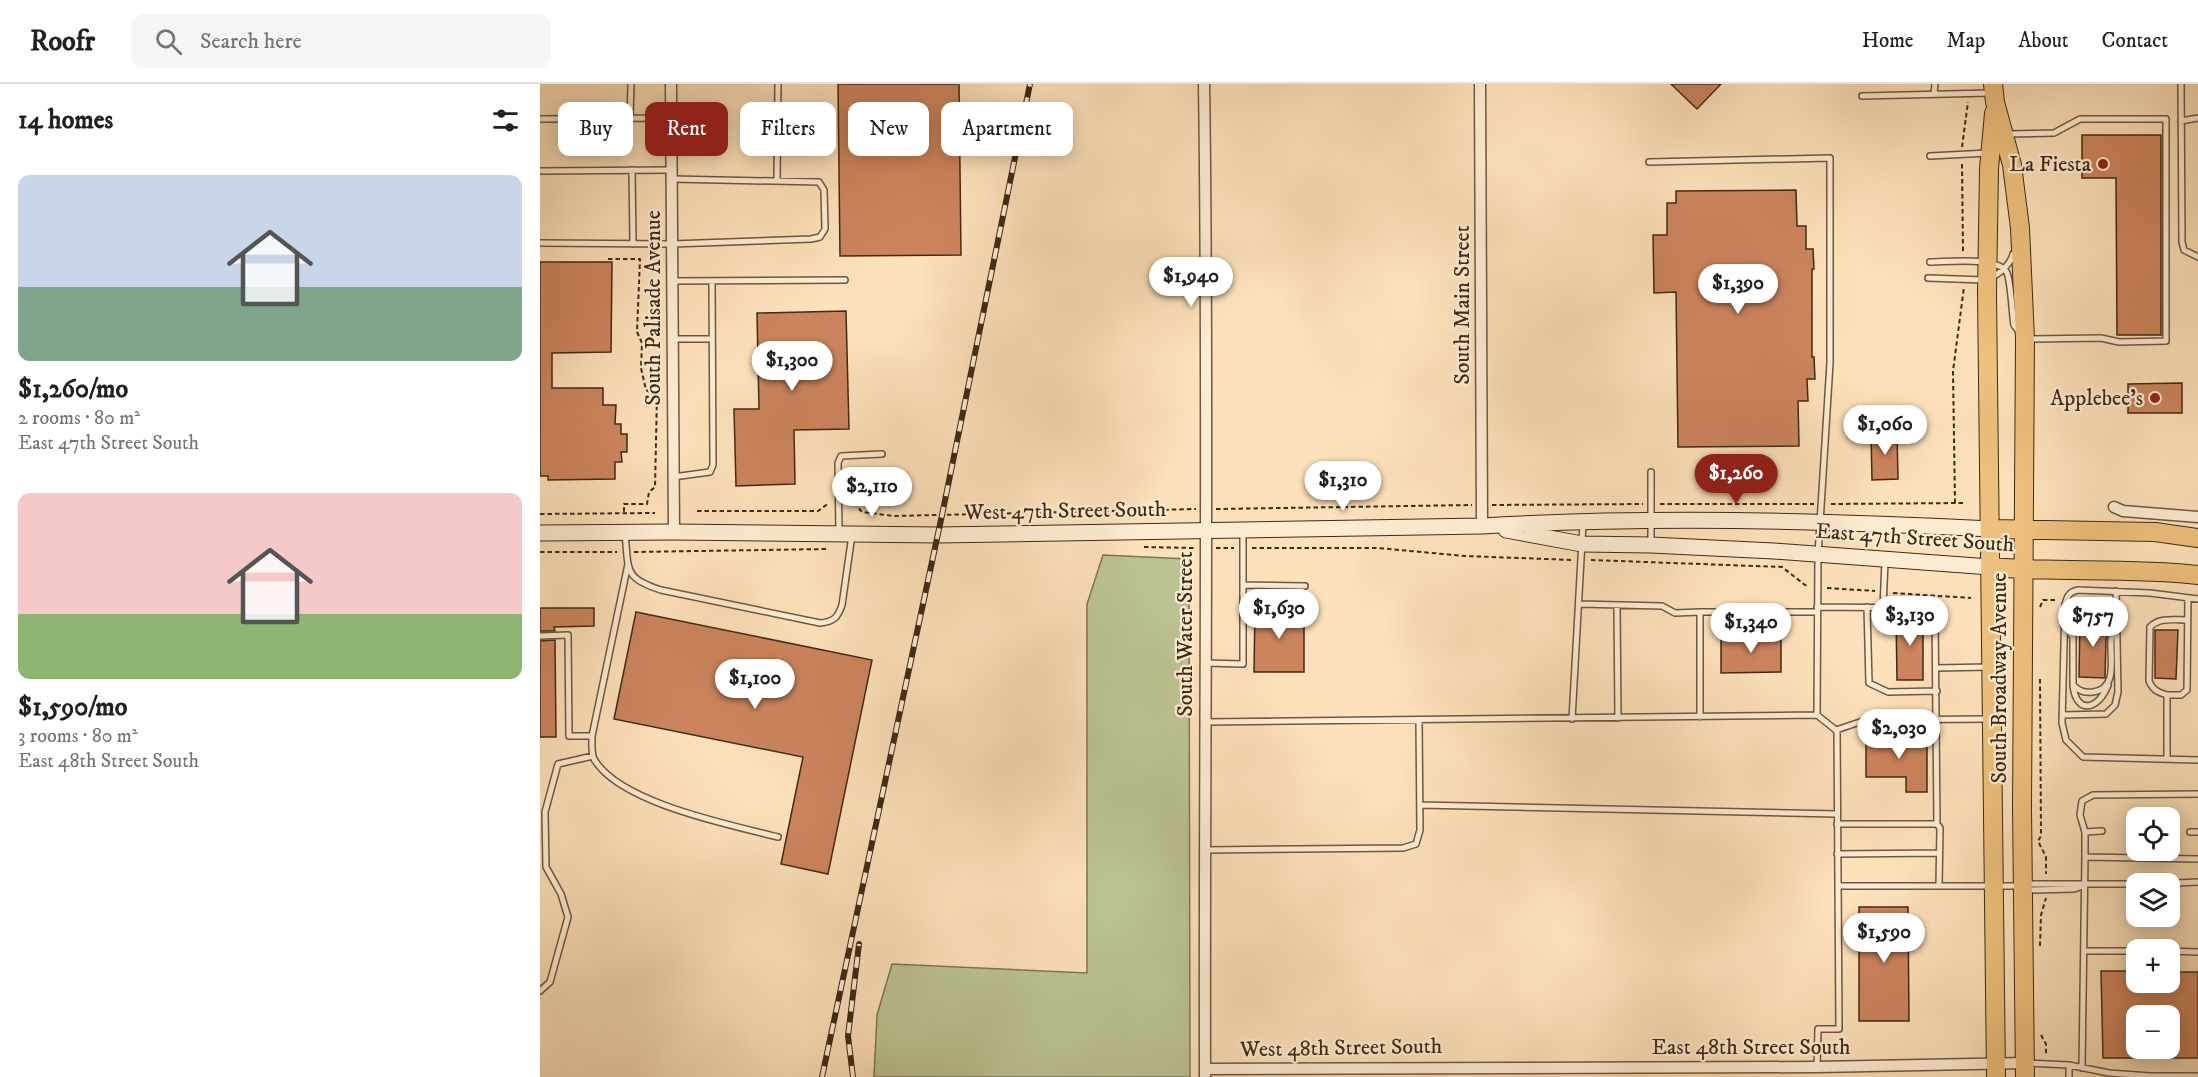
<!DOCTYPE html>
<meta charset="utf-8">
<style>
body{margin:0;font-family:"IM FELL DW Pica",serif;background:#f6f6f6;color:#202124;height:100vh;display:flex;flex-direction:column;font-size:22px;white-space:nowrap}
*{box-sizing:border-box;margin:0}
p{font-size:20px;color:#757577}
.icon{flex:none;width:33px;height:33px;fill:none;stroke:currentColor;stroke-width:2;stroke-linecap:round;stroke-linejoin:round}
.map{position:relative;flex:1;overflow:hidden}
.sheet{display:flex;flex-direction:column;background:#fff;width:540px}
.sheet>*{flex:none}
.hud{position:absolute;left:18px;top:18px;width:570px;height:54px;display:flex;gap:12px}
.controls{position:absolute;left:1586px;top:723px;display:grid;gap:12px}
.controls a{display:grid;place-items:center;width:54px;height:54px;border-radius:12px;background:#fff;box-shadow:0 3px 15px #0003;font-size:30px}
.price{position:absolute;translate:-50% -51px;padding:0 14px;border-radius:21px;background:#fff;color:#222;font-size:20px;line-height:39px;filter:drop-shadow(0 2px 3px #0008)}
.price::after{content:'';position:absolute;left:50%;top:36px;width:18px;height:14px;margin-left:-9px;background:inherit;clip-path:polygon(0 0,100% 0,50% 100%)}
.price.current{background:#8f2418;color:#fff}
ul{padding:0;list-style:none}
li{display:grid;align-content:center;gap:12px;height:318px;padding:0 18px}
li span{display:grid;place-items:center;height:186px;border-radius:12px;color:#555}
li>.icon{margin-inline-start:auto}
span .icon{width:108px;height:108px;fill:#fffc;stroke-width:1}
li b{font-size:26px}
h2{display:flex;justify-content:space-between;align-items:center;height:72px;padding:0 18px;font-size:26px}
.chip{padding:0 21px;border-radius:12px;background:#fff;box-shadow:0 3px 15px #0003;font-size:21px;line-height:54px}
.chip.current{background:#8f2418;color:#fff}
header{display:flex;align-items:center;gap:36px;box-sizing:border-box;height:84px;padding:0 30px;background:#fff;border-bottom:2px solid #e0e0e0}
header strong{font-size:28px}
nav{display:flex;gap:33px;margin-inline-start:auto;font-size:21px}
.search{width:420px;height:54px;background:#f6f6f6;display:flex;align-items:center;gap:15px;box-sizing:border-box;padding:0 21px;border-radius:12px;color:#757577;font-size:22px}
main{display:flex;flex:1;min-height:0}
.map>svg:first-child{display:block}
.green{fill:#bcc392;stroke:#7e7654;stroke-width:1.5}
.building{fill:#cc845d;stroke:#402916;stroke-width:1.5;fill-rule:evenodd}
.lines{fill:none;stroke-linecap:round;stroke-linejoin:round}
.lane-casing{stroke:#6f573f;stroke-width:8}
.street-casing{stroke:#6f573f;stroke-width:13}
.secondary-casing{stroke:#402916;stroke-width:17}
.primary-casing{stroke:#402916;stroke-width:20}
.path{stroke:#402916;stroke-width:2;stroke-dasharray:4.5 3;stroke-linecap:butt}
.lane{stroke:#feecd2;stroke-width:5}
.street{stroke:#feecd2;stroke-width:10}
.secondary{stroke:#feecd2;stroke-width:15}
.primary{stroke:#eec07d;stroke-width:18}
.rail-casing{stroke:#402916;stroke-width:6}
.rail{stroke:#feecd2;stroke-width:4;stroke-dasharray:11;stroke-linecap:butt}
.poi-dot{fill:#8f2418;stroke:#feecd2;stroke-width:2}
.labels{text-anchor:middle;dominant-baseline:central;stroke-width:4.5;stroke-linejoin:round;paint-order:stroke}
.poi-label{font-size:22px;fill:#402916;stroke:#feecd2;text-anchor:end}
.street-label{font-size:22px;fill:#402916;stroke:#feecd2}
</style>
<header>
<strong>Roofr</strong>
<div class="search"><svg class="icon" aria-label="search" viewBox="0 0 24 24"><circle cx="10" cy="10" r="6"/><path d="M15 15l6 6"/></svg>Search here</div>
<nav><a>Home</a><a>Map</a><a>About</a><a>Contact</a></nav>
</header>
<main>
<section class="sheet">
<h2>14 homes<svg class="icon" aria-label="filters" viewBox="0 0 24 24"><path d="M4 7h16M4 17h16"/><circle cx="9" cy="7" r="2"/><circle cx="15" cy="17" r="2"/></svg></h2>
<ul>
<li><span style="background:linear-gradient(#c9d6e8 60%,#7fa58c 0)"><svg class="icon" aria-label="home" viewBox="0 0 24 24"><path d="M3 11l9-7 9 7M6 9v11h12V9"/></svg></span><div><b>$1,260/mo</b><p>2 rooms · 80 m²</p><p>East 47th Street South</p></div></li>
<li><span style="background:linear-gradient(#f6c9c9 65%,#8fb573 0)"><svg class="icon" aria-label="home" viewBox="0 0 24 24"><path d="M3 11l9-7 9 7M6 9v11h12V9"/></svg></span><div><b>$1,590/mo</b><p>3 rooms · 80 m²</p><p>East 48th Street South</p></div></li>
</ul>
</section>
<div class="map">
<svg width="1658" height="993" viewBox="0 0 1658 993">
<rect width="100%" height="100%" fill="#fde1ba"/>
<filter id="stains"><feTurbulence type="fractalNoise" baseFrequency=".00333" numOctaves="4"/><feColorMatrix values="0 0 0 0 .2 0 0 0 0 .09 0 0 0 0 .02 0 0 0 .5 -.17"/></filter>
<radialGradient id="worn" r=".72"><stop offset=".6" stop-color="#630" stop-opacity="0"/><stop offset="1" stop-color="#630" stop-opacity=".3"/></radialGradient>
<path class="green" d="M563 471 649 475 650 993H334L337 931 352 880 547 889V520Z"/>
<path class="building" d="M298 0H419L421 171 300 172Z
M1131 0H1181L1157 25Z
M1542 51H1621V251H1577L1576 94H1542Z
M1256 106 1257 142H1266V165H1273L1274 185H1272V273H1274L1275 295H1267L1268 317H1258L1259 362 1138 363 1136 208 1114 209 1113 151H1127V119H1136V107Z
M0 178H72L71 268 12 269V304H63V321H76L75 340H81V350H87V368H81L82 378H75V395L8 396V392H0Z
M306 227 309 345 254 346 255 400 196 402 194 325H219L217 229Z
M1642 299V329H1588V300Z
M1357 348 1358 395 1332 396 1331 349Z
M0 524H54V542L14 543 15 547H0Z
M715 524H764V588H714Z
M96 528 332 576 288 790 241 780 263 673 74 635Z
M1356 531H1383V596H1357Z
M1540 536H1569V546L1566 555 1565 594 1539 593Z
M1615 546H1638L1636 595 1615 594Z
M1241 551V588L1181 589V552Z
M15 556 16 653H0V557Z
M1326 653H1387V708H1366V693H1326Z
M1319 823H1368L1369 937H1319Z
M1561 887H1596V898H1629V888H1658V974H1563ZM1596 932H1629V964H1596Z"/>
<g class="lines">
<g class="lane-casing">
<path id="lane" d="M1641 0 1642 158 1644 166 1658 173
M1394 10 1395 0
M1322 12 1450 9
M90 34 91 0
M0 35 130 34
M1641 37 1658 34
M1466 50 1514 49 1540 35H1626V257L1579 258 1561 254 1488 255
M1390 72 1448 69
M1109 78 1290 74V279L1278 471 1277 631
M92 86 93 160
M0 87 131 86
M237 96 238 0
M0 159 132 160 271 155 280 153 285 145 284 106 279 98 132 95
M1390 178C1408 178 1459 172 1467 189 1471 198 1472 230 1474 241L1479 248
M1452 193C1461 189 1471 179 1473 170
M1388 194 1444 196
M132 197 305 196
M132 255H172
M133 393 170 388 173 381 172 197
M299 448 298 379 301 372 342 370
M85 450C89 486 83 494 121 506L280 539C294 538 298 533 302 521L312 451
M1111 459V388
M88 480 52 652C52 659 51 669 54 675 79 719 191 741 238 753
M704 501 765 502
M1658 515 1610 509 1538 506C1529 508 1527 512 1525 521L1522 639 1526 656 1543 673 1658 676
M1039 520 1122 522 1135 529 1160 528
M1077 521 1078 634
M1277 523 1387 524 1395 531 1397 740
M1327 523 1329 599 1348 608 1397 607
M1343 524 1345 477
M1524 542 1533 553V601C1539 607 1544 609 1553 608 1578 605 1570 574 1571 557 1571 552 1574 548 1576 543
M0 552 28 551 29 652H52
M665 579 703 580V448
M1396 584 1449 583
M1533 602C1537 632 1559 625 1568 601
M1627 611C1617 608 1613 606 1609 597L1610 543C1619 533 1635 536 1647 536
M1522 631 1566 630 1575 621 1578 608 1576 507
M1160 633V528H1277
M1032 635 1043 439
M666 638 1277 631 1297 647 1299 945H1278L1277 983
M1296 646 1326 636 1448 635
M1627 675V611H1641L1647 606 1648 514
M880 721 1297 730
M1297 740H1397L1400 744 1399 802
M1545 748 1562 747
M1650 748H1658
M666 766 863 764 876 760 880 746 879 636
M1297 770 1399 769
M1545 773 1658 775
M1487 800H1596
M1614 800 1658 798
M1298 802H1479
M1487 806 1534 805 1543 802
M1544 867H1596
M1629 867 1658 868
M0 907 10 898 28 833 21 810 6 783 5 728 18 680 53 672
M1487 979 1529 981 1569 989 1610 992H1658
M1529 981V993
M1542 984 1545 773V748L1540 731 1542 717 1553 711 1658 710"/>
</g>
<g class="street-casing">
<path id="street" d="M131 0 134 448
M664 0C669 331 664 662 665 993
M940 0 942 442
M1574 423 1583 427 1658 433
M665 985 1277 983 1485 979"/>
</g>
<g class="secondary-casing">
<path id="secondary" d="M966 446 1042 460 1111 461 1234 467 1450 483
M0 449 134 448 398 451 942 442C1111 432 1282 436 1451 445"/>
</g>
<g class="primary-casing">
<path id="primary" d="M1453 0 1455 18 1472 81 1480 144 1485 255 1482 724 1485 993
M1454 29 1449 85 1447 209 1456 993
M1451 445 1615 448 1658 454
M1450 483C1519 489 1589 483 1658 491"/>
</g>
<path class="path" d="M1422 63 1428 18
M1422 80 1423 168
M68 175H100L97 248 102 259 101 284 106 306 117 311 115 403 109 408 107 420H84V430
M307 417H312L322 428 354 432 656 425
M1415 419 1413 287 1424 203
M1120 420H1274
M1291 420 1423 419
M952 421 1103 420
M676 425 932 421
M157 427H278L289 419
M0 430 115 429
M604 463 655 464
M676 464H694
M712 464H838L925 472 1033 476
M0 468H77
M94 468 287 465
M1051 476 1242 483 1265 501 1269 502
M1287 504 1335 507
M1353 509 1431 514
M1500 523 1503 516H1516
M1500 595 1501 752 1498 757 1506 773V790
M1500 862 1501 831 1506 814
M1501 951 1506 960V971"/>
<use href="#lane" class="lane"/>
<use href="#street" class="street"/>
<use href="#secondary" class="secondary"/>
<use href="#primary" class="primary"/>
<g class="rail-casing">
<path id="rail" d="M282 993 402 431 490 0
M313 993 308 952 319 860"/>
</g>
<use href="#rail" class="rail"/>
</g>
<g class="poi-dot">
<circle cx="1563" cy="80" r="6"/>
<circle cx="1615" cy="314" r="6"/>
</g>
<g class="labels">
<g class="poi-label">
<text x="1551" y="80">La Fiesta</text>
<text x="1603" y="314">Applebee's</text>
</g>
<g class="street-label">
<text transform="translate(922 221) rotate(-90)">South Main Street</text>
<text transform="translate(113 224) rotate(-90)">South Palisade Avenue</text>
<text transform="translate(525 427) rotate(-1)">West 47th Street South</text>
<text transform="translate(1375 454) rotate(4)">East 47th Street South</text>
<text transform="translate(645 550) rotate(-90)">South Water Street</text>
<text transform="translate(1459 594) rotate(-90)">South Broadway Avenue</text>
<text x="1211" y="963">East 48th Street South</text>
<text transform="translate(801 964) rotate(-1)">West 48th Street South</text>
</g>
</g>
<rect width="100%" height="100%" filter="url(#stains)"/>
<rect width="100%" height="100%" fill="url(#worn)"/>
</svg>
<div class="controls">
<a><svg class="icon" aria-label="locate" viewBox="0 0 24 24"><circle cx="12" cy="12" r="6"/><path d="M12 2v4M12 18v4M2 12h4M18 12h4"/></svg></a>
<a><svg class="icon" aria-label="layers" viewBox="0 0 24 24"><path d="M12 4l9 5-9 5-9-5zM3 14l9 5 9-5"/></svg></a>
<a>+</a>
<a>−</a>
</div>
<b class="price" style="left:651px;top:224px">$1,940</b>
<b class="price" style="left:1198px;top:231px">$1,390</b>
<b class="price" style="left:252px;top:308px">$1,300</b>
<b class="price" style="left:1345px;top:372px">$1,060</b>
<b class="price current" style="left:1196px;top:421px">$1,260</b>
<b class="price" style="left:803px;top:428px">$1,310</b>
<b class="price" style="left:332px;top:434px">$2,110</b>
<b class="price" style="left:739px;top:556px">$1,630</b>
<b class="price" style="left:1370px;top:563px">$3,130</b>
<b class="price" style="left:1553px;top:564px">$757</b>
<b class="price" style="left:1211px;top:570px">$1,340</b>
<b class="price" style="left:215px;top:626px">$1,100</b>
<b class="price" style="left:1359px;top:676px">$2,030</b>
<b class="price" style="left:1344px;top:880px">$1,590</b>
<div class="hud">
<a class="chip">Buy</a>
<a class="chip current">Rent</a>
<a class="chip">Filters</a>
<a class="chip">New</a>
<a class="chip">Apartment</a>
</div>
</div>
</main>
